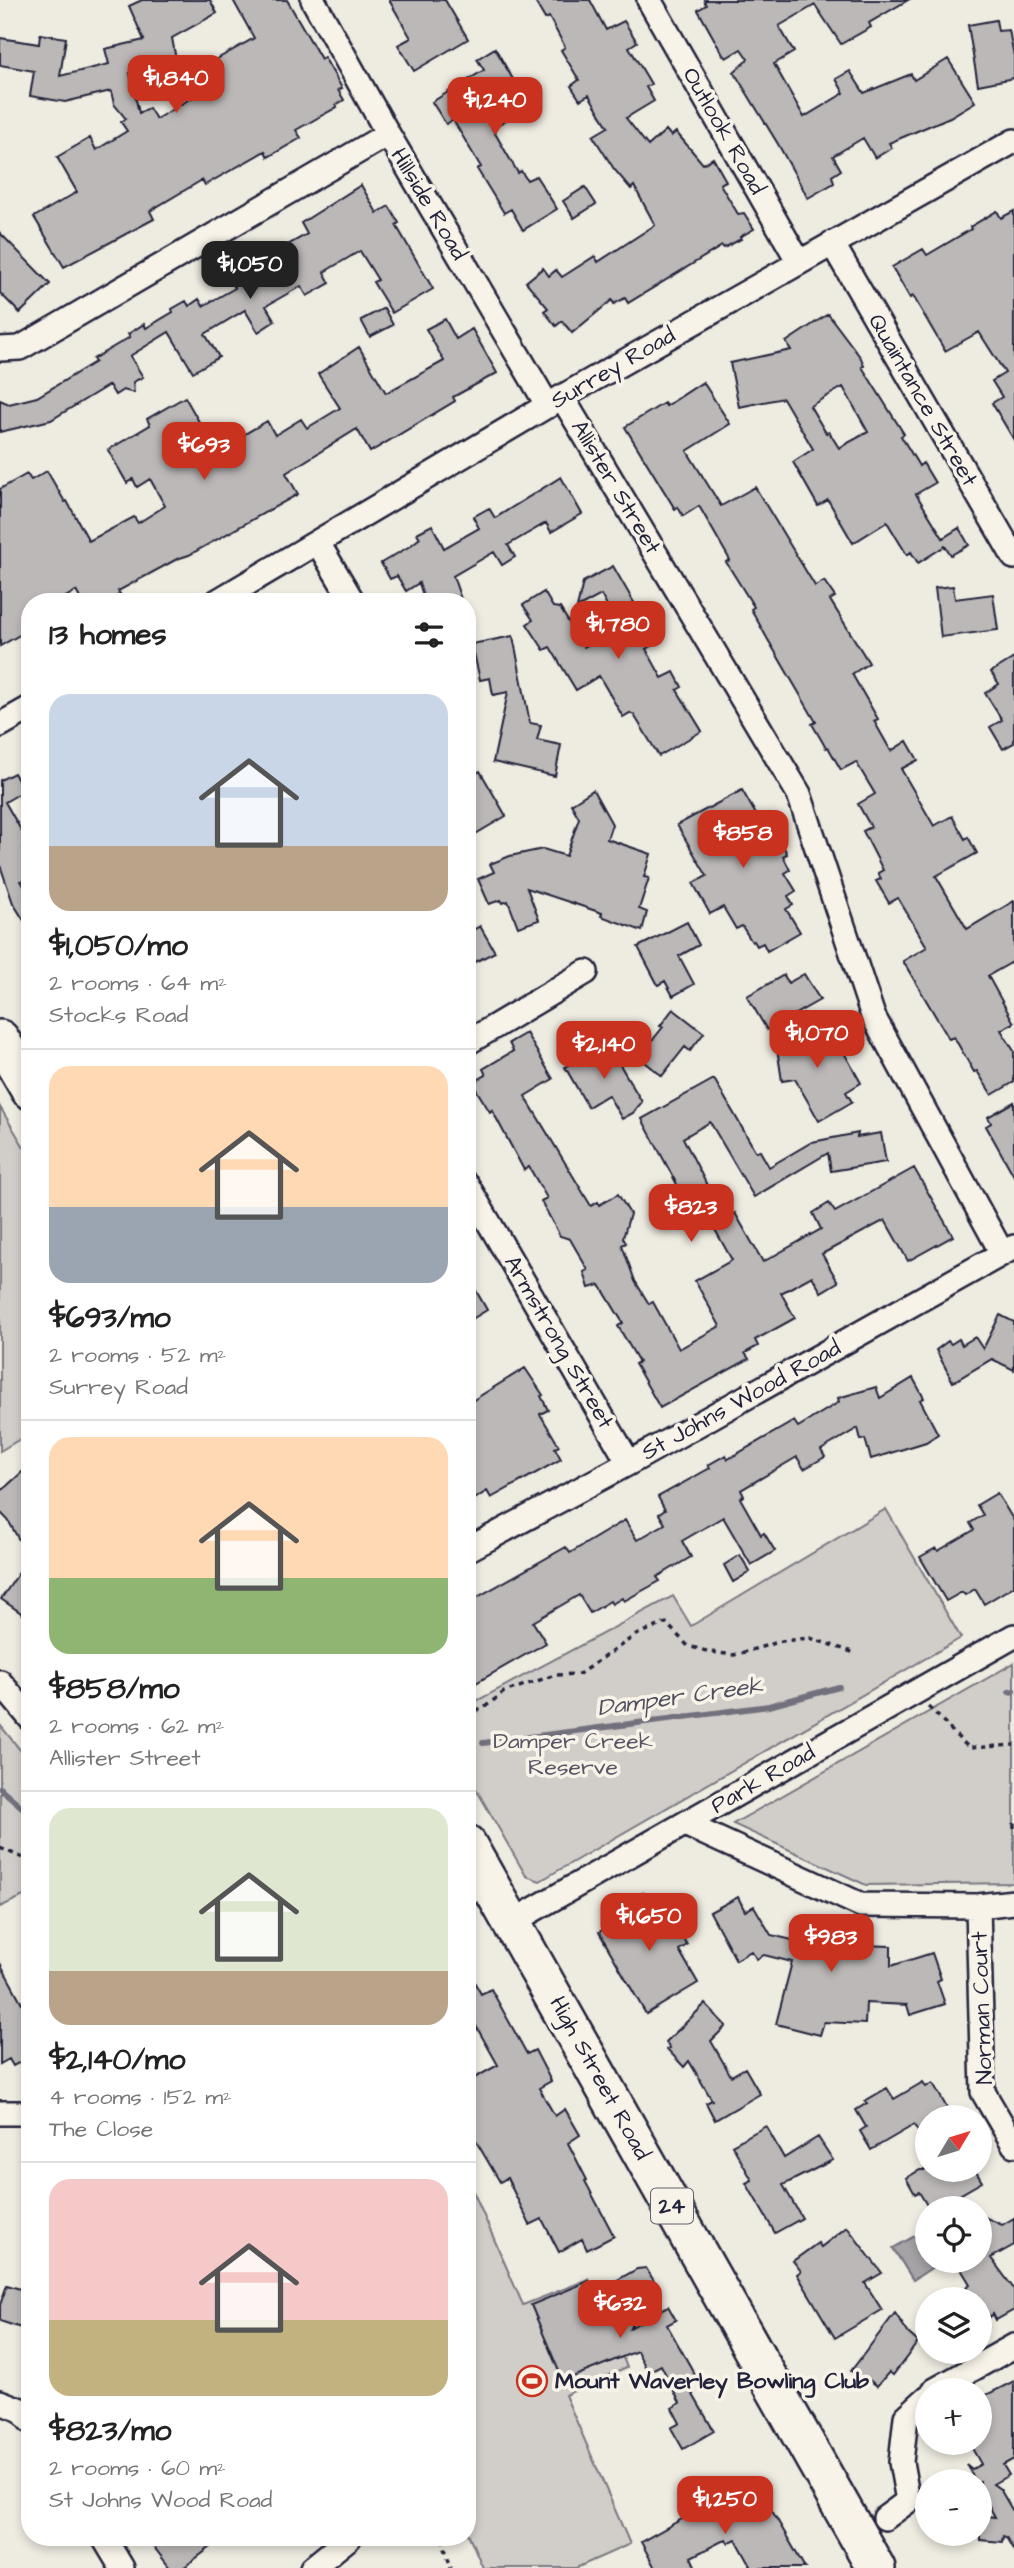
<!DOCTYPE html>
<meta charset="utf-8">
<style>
body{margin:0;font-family:"Architects Daughter",sans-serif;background:#f6f6f6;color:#222;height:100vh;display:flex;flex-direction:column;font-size:26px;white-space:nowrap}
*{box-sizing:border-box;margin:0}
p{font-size:23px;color:#767676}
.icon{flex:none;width:38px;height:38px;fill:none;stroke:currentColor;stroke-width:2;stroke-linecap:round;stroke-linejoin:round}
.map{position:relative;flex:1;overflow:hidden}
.panel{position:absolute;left:21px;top:593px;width:455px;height:1953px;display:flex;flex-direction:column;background:#fff;border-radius:28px;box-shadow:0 4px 10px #0003}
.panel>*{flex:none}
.needle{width:46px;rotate:52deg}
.tools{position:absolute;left:915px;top:2105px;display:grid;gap:14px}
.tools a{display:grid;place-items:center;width:77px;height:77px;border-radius:50%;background:#fff;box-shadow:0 4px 10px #0003;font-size:35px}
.price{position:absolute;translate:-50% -60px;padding:0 16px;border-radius:14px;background:#c8321e;color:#fff;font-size:23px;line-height:46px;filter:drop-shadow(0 2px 4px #0008)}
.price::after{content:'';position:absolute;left:50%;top:42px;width:21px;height:16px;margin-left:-10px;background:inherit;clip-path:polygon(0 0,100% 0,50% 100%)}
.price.current{background:#222;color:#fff}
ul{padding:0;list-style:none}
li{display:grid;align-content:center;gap:14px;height:371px;padding:0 28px}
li+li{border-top:2px solid #e0e0e0}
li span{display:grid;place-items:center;height:217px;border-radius:21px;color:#555}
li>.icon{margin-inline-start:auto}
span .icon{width:126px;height:126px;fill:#fffc;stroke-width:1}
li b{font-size:30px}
h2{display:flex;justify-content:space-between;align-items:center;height:84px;padding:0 28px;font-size:30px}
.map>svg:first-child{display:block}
.green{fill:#d1cdc9;stroke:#7a7882;stroke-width:2}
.water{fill:#a6a3a6;stroke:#716f7b;stroke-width:2}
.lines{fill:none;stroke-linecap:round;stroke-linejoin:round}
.stream{stroke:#716f7b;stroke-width:6}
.building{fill:#bbb8b7;stroke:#22223b;stroke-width:2;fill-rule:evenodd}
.minor-casing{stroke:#22223b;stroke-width:28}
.primary-casing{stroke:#22223b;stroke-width:42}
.path{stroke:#22223b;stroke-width:3.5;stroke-dasharray:5 5;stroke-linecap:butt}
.minor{stroke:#f7f3e8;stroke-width:23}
.primary{stroke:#f7f3e8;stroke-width:37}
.labels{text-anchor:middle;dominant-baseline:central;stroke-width:7;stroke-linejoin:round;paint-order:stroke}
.shield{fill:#f7f3e8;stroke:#62616f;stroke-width:2}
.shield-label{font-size:21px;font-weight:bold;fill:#22223b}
.street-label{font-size:23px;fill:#22223b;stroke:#f7f3e8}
.park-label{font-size:23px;fill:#575566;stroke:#f7f3e8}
.poi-label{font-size:23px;font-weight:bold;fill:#22223b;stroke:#f7f3e8;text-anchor:start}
.water-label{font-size:24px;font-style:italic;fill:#504f60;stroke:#f7f3e8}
</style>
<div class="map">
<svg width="1014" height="2568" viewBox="0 0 1014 2568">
<rect width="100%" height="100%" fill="#eeebe1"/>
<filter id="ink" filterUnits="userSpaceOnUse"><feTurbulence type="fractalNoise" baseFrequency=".0143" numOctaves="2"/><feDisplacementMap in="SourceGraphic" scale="14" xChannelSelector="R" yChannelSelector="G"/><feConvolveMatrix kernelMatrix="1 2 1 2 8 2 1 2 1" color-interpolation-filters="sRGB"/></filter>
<g filter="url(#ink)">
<path class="green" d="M0 1107 30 1157V1433L0 1451Z
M886 1509 961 1638 540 1881 526 1876 467 1773V1706L673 1596 691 1626Z
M1014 1663V1883L866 1885 733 1824Z
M0 1725 30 1762V1893L0 1907Z
M469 2182 523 2305 589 2279 627 2367 565 2395 630 2544 576 2568H483L467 2531V2183Z"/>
<path class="water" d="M918 2234 927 2251 928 2261H933L936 2265 913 2280 893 2248Z"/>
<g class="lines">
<path class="stream" d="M1009 1692 1014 1691
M483 1743 769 1706 839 1687
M0 1788 30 1814"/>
</g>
<path class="building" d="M142 0H210L217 13 172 38 177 65 130 73 139 113 149 108 156 119 212 86 201 68 254 38 233 0H287L321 59 324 57 342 88 338 90 344 100 336 105 337 107 296 130 301 138 268 157 265 151 205 185 202 180 150 211 154 219 64 267 34 217 77 192 57 157 90 138 96 150 127 131 121 122 126 119 114 104 111 91 65 102 30 96 34 71 0 65V38L39 44 40 34 66 38 60 76 109 64 105 49 144 40 129 6Z
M389 0H445L468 39 414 71 398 45 411 38Z
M534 0H590L606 30 624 21 637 42 629 47 651 84 646 87 654 101 626 118 648 146 666 130 671 136 676 132 703 164 713 158 726 181 720 184 738 214 744 213 754 229 740 237 741 239 724 248 722 246 628 303 625 298 614 304 612 300 572 333 562 321 556 326 544 311 548 308 526 282 543 268 549 276 556 270 562 277 595 256 598 262 655 225 634 186 631 189 614 169 593 136 608 127 589 95 580 100 571 86 579 80 561 50 565 47 549 17 545 19Z
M704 0H908L869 23 871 27 841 44 815 5 779 26 794 52 774 64 804 117 844 93 836 79 850 71 864 93 911 74 914 80 948 59 975 102 950 117 889 143 892 148 875 158 863 138 833 156 841 170 832 176 834 183 808 198 778 144 734 72 748 59 741 49 726 58 723 55 698 10 706 5Z
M996 20 998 31 1009 30 1014 56V78L978 85 968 25Z
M495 48 529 107 492 128 518 173 521 171 527 180 536 176 557 209 523 230 511 209 504 213 477 169 481 167 453 120 446 124 432 102 484 70 477 59Z
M361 185 377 213 389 206 399 223 396 225 433 289 392 313 373 282 378 280 360 251 324 272 330 283 307 296 301 286 266 306 275 321 258 332 245 310 205 334 219 357 193 372 169 332 130 356 143 377 133 382 134 393 123 390 115 395 109 385 51 420 0 432V400L9 404 37 397 95 362 93 359 130 337 128 334 144 324 146 328 173 312 172 309 186 301 189 306 199 299 203 306 235 288 229 278 307 234 301 223Z
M585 187 596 204 574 218 563 201Z
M997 211 1001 218 1014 211V440L992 403 1002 397 992 381 1005 373 979 332 945 351 913 296 910 298 892 267 923 249 927 255 971 229 970 227Z
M0 233 50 284 20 313 0 293Z
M384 308 393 325 370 337 361 320Z
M828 314 861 358 864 366 862 367 904 434 901 436 919 466 923 463 935 483 916 494 943 538 959 528 969 545 951 555 945 546 918 563 911 552 907 555 887 522 853 543 828 500 818 506 793 462 813 449 783 398 739 407 730 363 791 350 786 342ZM843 387 868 432 839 448 829 432 826 433 810 406Z
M445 319 456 339 472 329 497 373 453 397 455 401 370 452 357 429 286 473 298 494 189 555 177 559 118 591 120 594 107 602H82L76 591 57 602H30V629L0 646V489L27 474 31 480 47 471 65 502 67 501 89 541 134 517 138 523 165 506 150 479 137 487 133 479 127 483 108 450 150 425 147 419 185 397 206 434 211 431 221 448 267 421 275 435 301 419 307 428 340 408 318 374 359 347 386 393 444 361 426 329Z
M703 382 730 424 687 451 721 506 755 487 815 586 824 581 835 597 830 600 869 663 852 674 878 719 874 721 891 751 907 741 918 760 901 769 934 826 952 816 965 839 968 837 977 853 936 876 967 929 1014 901V961L988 976 1014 1023 1001 1030 1014 1051V1082L992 1095 977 1071 974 1072 954 1037 949 1039 903 961 927 947 898 898 889 903 876 881 881 879 878 873 883 870 863 831 871 827 858 804 875 794 856 762 841 770 828 747 826 748 812 724 816 722 767 638 751 609 754 607 726 562 730 560 699 506 683 516 678 507 675 509 625 427 664 403 666 406Z
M561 477 582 514 551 532 546 523 508 545 515 557 502 565 494 552 453 576 462 602H425L419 583 406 591 397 576 390 579 381 563 410 546 420 538 417 533 432 525 444 548 479 528 473 517 489 508 495 518Z
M613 566 640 613 642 612 648 623 651 621 662 640 646 649 662 678 674 672 682 687 677 690 702 731 659 756 634 715 630 713 623 717 599 676 576 690 550 647 544 650 527 624 533 620 523 605 544 592 553 607 560 608 584 647 619 628 601 595 577 608 583 582Z
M953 586 955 599 993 594 998 630 941 637 935 588Z
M513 636 530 723 541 725 537 740 561 745 555 776 493 762 508 692 493 695 490 678 480 680 472 644Z
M1014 658V743L1003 749 990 727 1002 720 985 693 999 684 991 672Z
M480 771 506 816 467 839V778Z
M14 773 24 791 5 802 21 830 30 827V846L23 848 30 867V879L21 881 30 895V930L13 903 0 865V780Z
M593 790 612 824 607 839 651 854 644 877 649 878 639 909 647 912 642 931 601 916 602 913 527 888 539 920 518 927 508 901 503 903 501 900 489 904 478 879 494 872 490 864 510 856 543 849 566 856 579 818 571 804Z
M742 790 762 825 770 821 778 835 787 854 783 856 790 870 785 873 796 891 788 896 793 905 786 909 800 932 767 951 763 943 757 946 754 941 752 942 742 926 736 929 723 907 710 914 693 883 707 876 677 825Z
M687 922 699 945 679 956 694 984 673 996 665 981 658 985 638 947Z
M480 926 495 952 467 966V933Z
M804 974 820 1000 767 1030 747 996 784 975 788 983Z
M673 1009 704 1033 690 1051 685 1047 662 1076 639 1057 663 1027 660 1026Z
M819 1029 820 1040 840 1037 842 1049 861 1083 846 1092 852 1102 819 1121 795 1079 782 1081 775 1035Z
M526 1033 553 1079 525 1096 591 1206 598 1202 599 1205 618 1194 630 1214 623 1238 626 1243 622 1245 635 1281 649 1304 653 1302 679 1349 720 1326 695 1281 732 1260 713 1226 735 1213 763 1262 821 1229 813 1213 829 1203 835 1212 914 1168 953 1236 908 1261 885 1220 822 1254 838 1282 821 1292 812 1276 781 1293 795 1318 755 1340 758 1346 745 1353 749 1359 660 1408 635 1364 639 1362 618 1326 623 1323 600 1285 589 1288 584 1272 588 1270 570 1239 560 1236 541 1201 547 1198 529 1167 524 1170 492 1110 490 1112 472 1083 486 1075 483 1069 513 1051 509 1043Z
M607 1043 642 1102 633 1113 622 1119 608 1095 588 1107 565 1067Z
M714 1079 756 1152 760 1151 769 1167 812 1142 858 1133 857 1137 881 1133 886 1162 831 1171 828 1153 754 1197 710 1122 683 1138 712 1195 689 1207 642 1119Z
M1014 1102V1176L986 1126 991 1123 988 1117Z
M467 1275 487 1310 467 1322Z
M1000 1315 1014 1322V1370L992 1359 953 1382 936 1350 948 1341 951 1344 959 1339 962 1345 975 1337 983 1349Z
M525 1368 543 1395 541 1396 548 1410 540 1414 559 1446 555 1448 561 1459 491 1498 487 1491 467 1504V1404Z
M913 1378 924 1398 920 1400 938 1434 926 1442 871 1459 865 1439 861 1440 858 1428 821 1450 825 1457 804 1469 797 1457 741 1490 744 1496 740 1498 761 1535 764 1533 775 1551 751 1565 723 1517 682 1541 691 1557 657 1577 660 1581 624 1601 622 1598 612 1604 610 1601 590 1613 579 1595 533 1622 546 1643 467 1688V1603L566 1547 570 1553 625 1520 637 1540 665 1524 659 1514 665 1510 658 1497 710 1468 708 1465 726 1455 728 1459 794 1421 798 1427 839 1402 838 1398 876 1387 880 1398Z
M30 1465V1619L1 1599 29 1558 8 1520 0 1512V1492Z
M997 1493 1014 1521V1586L984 1604 975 1589 965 1595 962 1592 946 1601 920 1557 936 1548 938 1551 974 1530 970 1523 983 1515 977 1505Z
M740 1555 750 1572 733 1582 724 1565Z
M643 1893 649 1904 658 1898 677 1928 687 1945 679 1950 698 1983 646 2014 599 1932 623 1917 618 1908Z
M738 1897 745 1911 754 1906 771 1935 809 1944 810 1939 829 1944 891 1946V1966L932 1953 941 1979 937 1981 945 2004 910 2015 907 2005 866 2003 865 2024 824 2022 820 2035 776 2024 792 1962 764 1955 757 1959 751 1951 736 1960 710 1912Z
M0 1963 30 2018V2057L13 2066 9 2059 0 2064Z
M467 1969 481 1994 491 1989 527 2054 535 2050 551 2081 539 2088 555 2116 565 2109 580 2135 568 2143 587 2180 585 2181 614 2236 587 2250 582 2239 559 2252 542 2219 530 2225 507 2178 500 2182 467 2126V2082L498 2065 467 2010Z
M705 2004 726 2026 711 2041 731 2076 745 2068 760 2094 715 2120 706 2103 712 2100 689 2061 684 2067 667 2049 670 2048 666 2042Z
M923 2082 926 2087 933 2083 947 2108 941 2111 944 2118H928V2147L914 2125 871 2150 860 2131 866 2127 856 2110 867 2103 865 2101 887 2088 894 2099Z
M766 2126 784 2158 818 2137 833 2160 783 2185 802 2218 775 2233 746 2183 752 2180 732 2145Z
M920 2170H975L982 2182 947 2202 945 2198 928 2207 919 2192 915 2194 906 2178Z
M980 2215 1002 2225 1014 2218V2245L991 2258 1014 2289V2310L996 2320 993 2314 990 2317 986 2312 982 2314 980 2300H973L966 2287 970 2284 956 2261H980Z
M847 2227 882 2273 865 2283 882 2310 835 2338 797 2274 801 2271 793 2261 818 2243 821 2247Z
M646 2268 654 2281 630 2328 668 2306 676 2320 667 2325 698 2380 688 2386 714 2431 683 2449 671 2428 680 2423 672 2408 680 2403 661 2365 648 2372 637 2351 563 2381 531 2305 589 2281 594 2293 637 2269Z
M7 2285 30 2292V2331L0 2321V2305Z
M895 2313 909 2334 918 2342 893 2375 889 2372 877 2386 868 2379 865 2382 851 2371Z
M1014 2381V2459L1003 2465 1009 2475 993 2484 1000 2489 1014 2513V2551L1006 2537 1003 2536 1002 2542 980 2540V2515L995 2517 980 2489V2482H976L966 2464 972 2469 981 2464 969 2443H980V2398Z
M760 2490 805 2568H752L736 2539 728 2543 726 2539 691 2557 696 2568H655L641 2542 725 2495 731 2506Z
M147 2538H223L183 2568H170Z"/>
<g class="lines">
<g class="minor-casing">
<path id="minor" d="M313 0 388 134 548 406
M649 0 799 262
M832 243 1014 557
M0 349 20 348 388 134
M562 397 799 794 873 1016 1002 1253
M318 543 353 602
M216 602 562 397 1014 141
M0 725 30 708
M467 1043 586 972
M467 1185 629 1463
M467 1550 629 1463 1014 1247
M0 1682 30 1718
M685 1824 861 1905 978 1906 1014 1902
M467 1894 489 1881
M978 1906 983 2092 1014 2145
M512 1922 1014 1636
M0 2113H30
M935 2390 1014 2346
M0 2402 21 2410 30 2421
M885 2518 908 2501 901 2462 906 2417 928 2397
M104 2538 122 2568
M312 2568 349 2538"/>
</g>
<g class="primary-casing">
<path id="primary" d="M0 1039 30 1090
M467 1844 876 2568"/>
</g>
<path class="path" d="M928 1707C944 1720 954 1736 970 1748L1014 1745
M467 1716 485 1707 504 1692 555 1675 579 1674 636 1635 666 1623 688 1646 710 1652 734 1655 782 1641 810 1638 855 1653
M1014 1823V1828
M0 1848 30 1861
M442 2538 451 2568"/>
<use href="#minor" class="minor"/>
<use href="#primary" class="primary"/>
</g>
</g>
<defs>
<g id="stadium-ring" transform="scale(1.575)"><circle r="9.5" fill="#f7f3e8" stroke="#c8321e" stroke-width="1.5"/><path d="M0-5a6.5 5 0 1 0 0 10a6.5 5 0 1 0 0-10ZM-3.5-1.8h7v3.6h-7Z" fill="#c8321e"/></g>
</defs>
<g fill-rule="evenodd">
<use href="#stadium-ring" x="532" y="2381"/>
</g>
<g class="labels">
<rect class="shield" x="651" y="2188.5" width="42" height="35" rx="5"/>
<g class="shield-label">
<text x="672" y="2206">24</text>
</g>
<g class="street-label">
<text transform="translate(724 131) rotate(60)">Outlook Road</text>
<text transform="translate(429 204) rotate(59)">Hillside Road</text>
<text transform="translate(613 368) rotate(-30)">Surrey Road</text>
<text transform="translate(923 400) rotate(60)">Quaintance Street</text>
<text transform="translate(616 487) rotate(59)">Allister Street</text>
<text transform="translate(559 1342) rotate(60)">Armstrong Street</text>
<text transform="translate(741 1400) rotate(-29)">St Johns Wood Road</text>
<text transform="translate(763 1779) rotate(-30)">Park Road</text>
<text transform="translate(982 2008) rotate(-92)">Norman Court</text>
<text transform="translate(600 2078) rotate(61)">High Street Road</text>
</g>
<g class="park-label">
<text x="573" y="1741">Damper Creek<tspan x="573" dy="26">Reserve</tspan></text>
</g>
<g class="poi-label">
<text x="555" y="2381">Mount Waverley Bowling Club</text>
</g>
<g class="water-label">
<text transform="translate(680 1697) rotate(-8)">Damper Creek</text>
</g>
</g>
</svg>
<div class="tools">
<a><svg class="needle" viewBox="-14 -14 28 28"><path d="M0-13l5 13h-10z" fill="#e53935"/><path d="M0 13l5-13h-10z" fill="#767676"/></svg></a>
<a><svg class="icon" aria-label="locate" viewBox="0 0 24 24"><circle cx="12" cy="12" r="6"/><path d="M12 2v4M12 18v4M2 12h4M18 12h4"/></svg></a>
<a><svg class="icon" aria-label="layers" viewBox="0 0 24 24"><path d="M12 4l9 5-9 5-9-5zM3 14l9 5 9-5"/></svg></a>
<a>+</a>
<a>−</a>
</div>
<b class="price" style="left:176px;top:115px">$1,840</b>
<b class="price" style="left:495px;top:137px">$1,240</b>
<b class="price current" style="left:250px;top:301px">$1,050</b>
<b class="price" style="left:204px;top:482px">$693</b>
<b class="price" style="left:618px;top:661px">$1,780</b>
<b class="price" style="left:743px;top:870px">$858</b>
<b class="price" style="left:817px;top:1070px">$1,070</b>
<b class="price" style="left:604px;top:1081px">$2,140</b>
<b class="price" style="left:691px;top:1244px">$823</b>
<b class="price" style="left:649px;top:1953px">$1,650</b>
<b class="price" style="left:831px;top:1974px">$983</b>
<b class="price" style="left:620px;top:2340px">$632</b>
<b class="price" style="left:725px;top:2536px">$1,250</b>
<section class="panel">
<h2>13 homes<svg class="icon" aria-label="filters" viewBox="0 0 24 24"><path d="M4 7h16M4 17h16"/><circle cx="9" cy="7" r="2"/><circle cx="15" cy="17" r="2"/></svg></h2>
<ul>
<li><span style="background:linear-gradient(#c9d6e8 70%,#b9a48a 0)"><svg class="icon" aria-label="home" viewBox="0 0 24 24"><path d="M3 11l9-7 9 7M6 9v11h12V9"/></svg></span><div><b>$1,050/mo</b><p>2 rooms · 64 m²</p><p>Stocks Road</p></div></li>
<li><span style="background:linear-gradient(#ffd9b3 65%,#9aa5b1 0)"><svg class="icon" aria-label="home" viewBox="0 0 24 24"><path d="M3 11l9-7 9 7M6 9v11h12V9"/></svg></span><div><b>$693/mo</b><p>2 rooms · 52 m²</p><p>Surrey Road</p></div></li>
<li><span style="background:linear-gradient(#ffd9b3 65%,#8fb573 0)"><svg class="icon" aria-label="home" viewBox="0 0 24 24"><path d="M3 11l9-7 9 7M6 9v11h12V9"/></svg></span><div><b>$858/mo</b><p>2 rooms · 62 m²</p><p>Allister Street</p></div></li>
<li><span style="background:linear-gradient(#dfe7d0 75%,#b9a48a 0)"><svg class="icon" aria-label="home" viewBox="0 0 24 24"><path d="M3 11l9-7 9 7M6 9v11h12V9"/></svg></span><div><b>$2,140/mo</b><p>4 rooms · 152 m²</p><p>The Close</p></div></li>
<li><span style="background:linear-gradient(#f6c9c9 65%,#c2b280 0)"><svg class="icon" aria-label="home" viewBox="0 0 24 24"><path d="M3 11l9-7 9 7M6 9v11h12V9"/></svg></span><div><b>$823/mo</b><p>2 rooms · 60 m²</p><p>St Johns Wood Road</p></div></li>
</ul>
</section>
</div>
